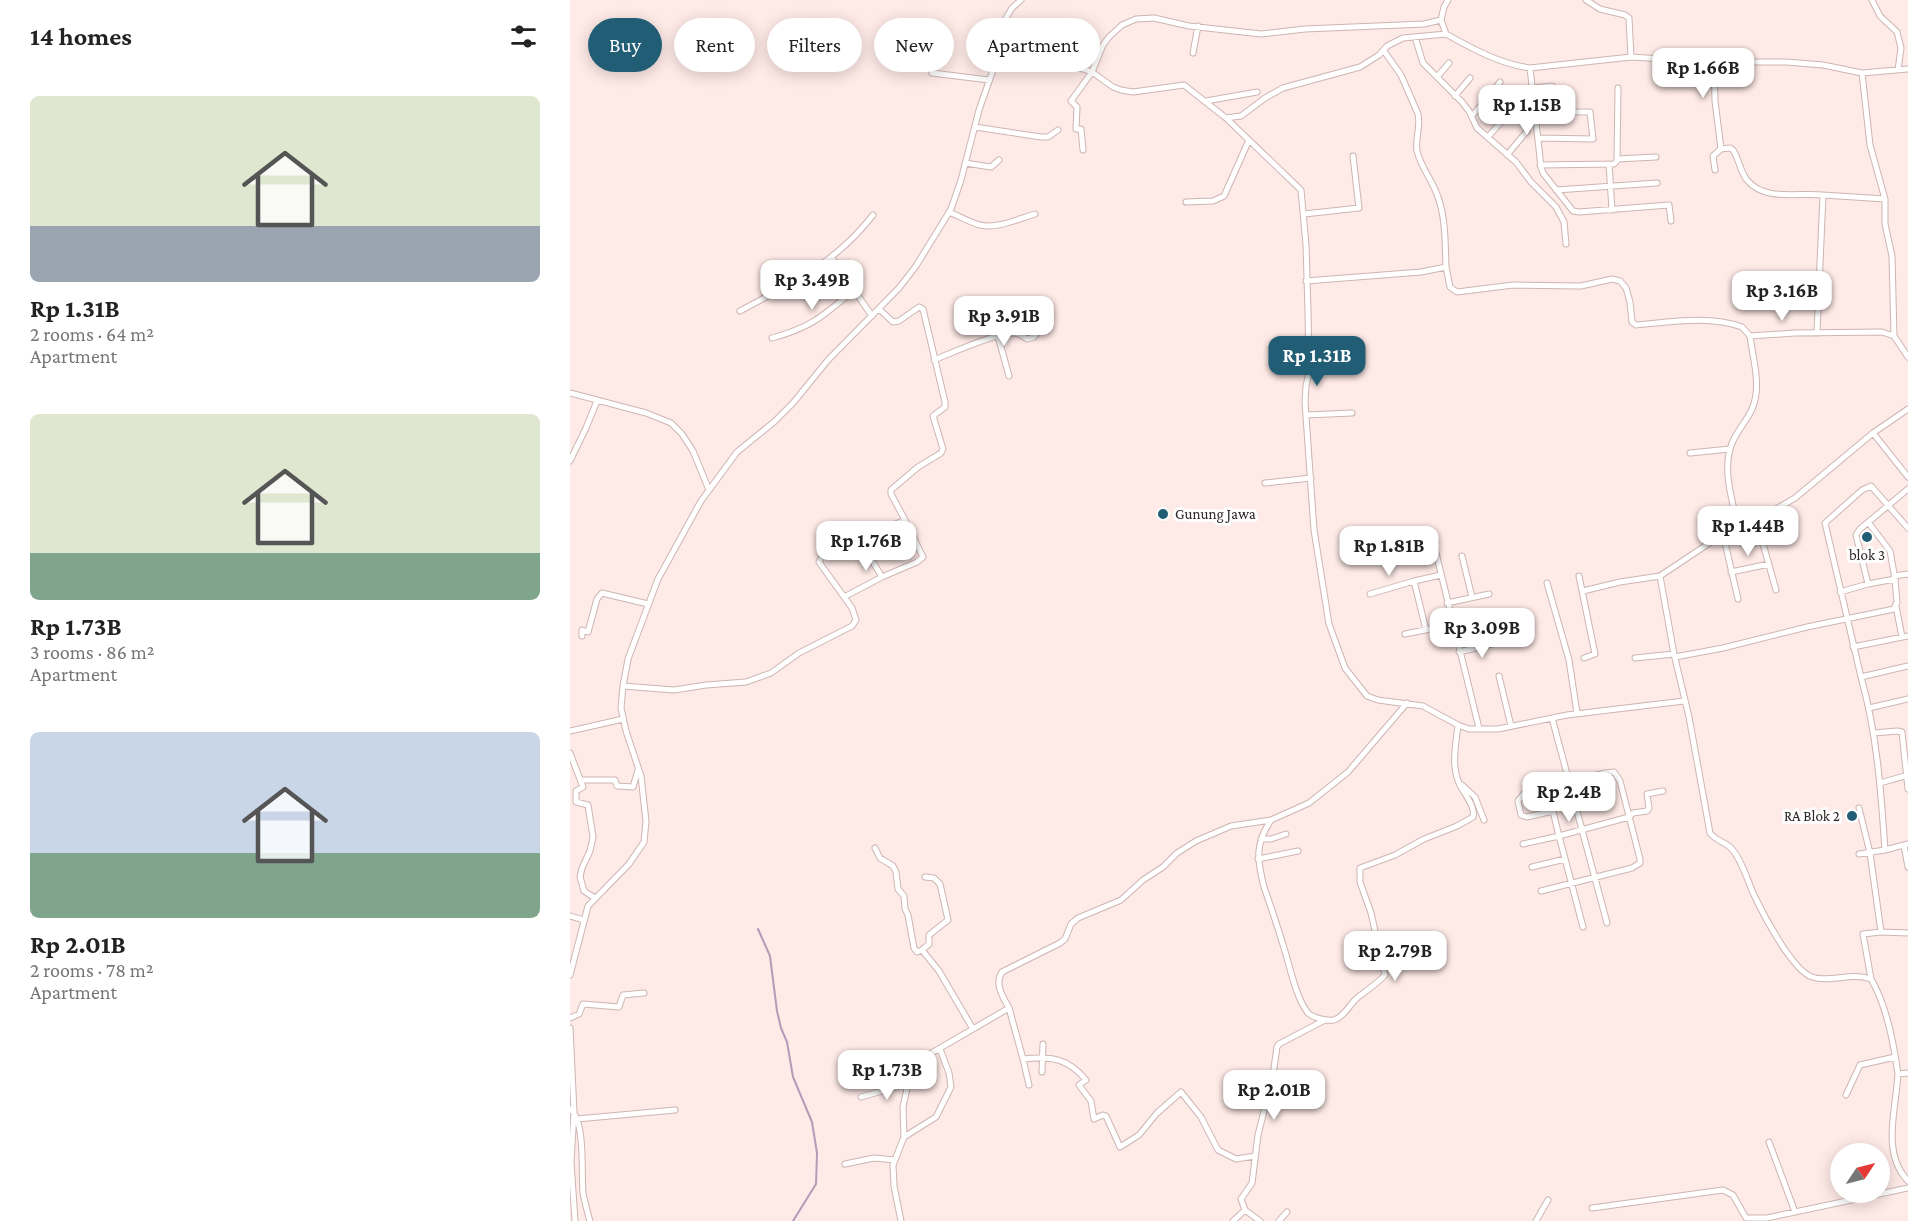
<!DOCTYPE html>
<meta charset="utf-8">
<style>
body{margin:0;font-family:"Crimson Pro",serif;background:#f6f6f6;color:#222;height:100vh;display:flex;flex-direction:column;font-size:22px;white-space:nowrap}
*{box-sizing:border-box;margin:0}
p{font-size:20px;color:#767676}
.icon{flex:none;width:33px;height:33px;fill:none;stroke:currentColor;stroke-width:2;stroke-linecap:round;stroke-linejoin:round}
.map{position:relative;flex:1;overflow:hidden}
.panel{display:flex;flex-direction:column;background:#fff;width:570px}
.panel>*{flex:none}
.top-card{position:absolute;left:18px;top:18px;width:570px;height:54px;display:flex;gap:12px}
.needle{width:39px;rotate:55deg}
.controls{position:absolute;left:1260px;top:1143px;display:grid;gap:12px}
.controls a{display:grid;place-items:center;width:60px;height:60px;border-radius:50%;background:#fff;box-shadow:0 3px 15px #0003;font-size:30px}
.price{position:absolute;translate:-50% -51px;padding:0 14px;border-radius:12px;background:#fff;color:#222;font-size:20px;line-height:39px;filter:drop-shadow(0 2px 3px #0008)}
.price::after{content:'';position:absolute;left:50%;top:36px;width:18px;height:14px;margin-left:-9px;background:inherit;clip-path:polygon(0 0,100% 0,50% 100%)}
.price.active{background:#225d76;color:#fff}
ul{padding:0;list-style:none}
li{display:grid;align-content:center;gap:12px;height:318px;padding:0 30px}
li span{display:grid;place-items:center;height:186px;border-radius:9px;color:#555}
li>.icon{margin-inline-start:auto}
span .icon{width:108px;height:108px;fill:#fffc;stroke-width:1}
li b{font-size:26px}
h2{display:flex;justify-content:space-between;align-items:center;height:72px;padding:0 30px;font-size:26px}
.tag{padding:0 21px;border-radius:27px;background:#fff;box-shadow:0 3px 15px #0003;font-size:21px;line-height:54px}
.tag.active{background:#225d76;color:#fff}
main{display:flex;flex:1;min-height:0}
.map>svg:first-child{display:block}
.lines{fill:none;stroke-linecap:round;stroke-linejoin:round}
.stream{stroke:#b69ab8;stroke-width:2}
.street-casing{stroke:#cdb5b2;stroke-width:7}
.street{stroke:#fff;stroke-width:5}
.poi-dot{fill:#225d76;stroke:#fdfdfd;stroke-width:2}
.labels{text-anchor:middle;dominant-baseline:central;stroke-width:6;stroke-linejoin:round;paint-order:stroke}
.poi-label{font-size:15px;fill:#2d2423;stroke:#fdfdfd;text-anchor:start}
</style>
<main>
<section class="panel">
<h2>14 homes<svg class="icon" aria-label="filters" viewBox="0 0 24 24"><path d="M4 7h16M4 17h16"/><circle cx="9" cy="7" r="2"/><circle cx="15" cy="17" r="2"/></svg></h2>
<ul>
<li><span style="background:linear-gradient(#dfe7d0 70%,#9aa5b1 0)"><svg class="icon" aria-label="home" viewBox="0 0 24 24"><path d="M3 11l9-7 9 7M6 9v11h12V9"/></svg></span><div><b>Rp 1.31B</b><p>2 rooms · 64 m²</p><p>Apartment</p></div></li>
<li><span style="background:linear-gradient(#dfe7d0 75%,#7fa58c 0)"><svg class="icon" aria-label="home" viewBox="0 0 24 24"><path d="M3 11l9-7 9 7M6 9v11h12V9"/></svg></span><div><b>Rp 1.73B</b><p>3 rooms · 86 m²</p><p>Apartment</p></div></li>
<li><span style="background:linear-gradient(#c9d6e8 65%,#7fa58c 0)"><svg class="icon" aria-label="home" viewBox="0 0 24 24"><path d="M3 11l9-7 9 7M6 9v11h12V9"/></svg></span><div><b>Rp 2.01B</b><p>2 rooms · 78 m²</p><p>Apartment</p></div></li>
</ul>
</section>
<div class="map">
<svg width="1338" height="1221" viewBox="0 0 1338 1221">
<rect width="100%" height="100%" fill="#feeae7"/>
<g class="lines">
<path class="stream" d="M188 929 200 956 207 1011 211 1028 217 1042 223 1077 242 1122 247 1153 246 1184 223 1221"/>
<g class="street-casing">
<path id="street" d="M1016 0 1030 9 1055 15 1059 18 1061 57
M1302 0 1310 16 1327 32 1331 48 1328 70
M871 20 874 7 878 0
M876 34C903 49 930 64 960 68L1061 57 1141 62H1216L1253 65 1292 73 1338 69
M845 37 853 63 892 102 899 111 907 128 946 162 961 182 986 207 994 222 996 244
M814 51 831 75 848 114C851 126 845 138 847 151 851 168 863 181 868 197 876 220 875 244 876 267
M429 53 472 59 513 69 522 72 543 87 551 90 563 92 614 85 656 118 731 190 736 245 738 311 739 373 736 386 735 402 744 530 759 624 775 668 797 696 808 700 853 706 888 725 899 729H928L997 715 1114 701
M623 53 628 26
M1144 62 1145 101 1151 149 1143 156 1145 170
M960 68 971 167 973 173 1003 211 1009 212 1099 205 1101 221
M362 73 419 80
M1292 73 1300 145 1315 199V224L1322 256 1324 336
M867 77 879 63
M963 88 982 86 987 112H1020L1023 139 969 138
M885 96 900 78
M636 101 687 92
M902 116 930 82
M405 127 471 137H478L488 130
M918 137 943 108
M1151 149 1160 148 1163 150C1169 159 1170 171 1177 180 1195 202 1229 192 1253 195L1247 333
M513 150 511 129H506L507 107 501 101 522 72 533 45 539 37 552 25 566 19 584 18 619 26 691 34 735 29 854 24 871 20 876 34 833 38 817 46 809 55 790 67 713 88 695 98 671 116 656 118
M937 155 957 131
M1047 159 1086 157
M395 163 421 167 429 160
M1039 164 1042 210
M970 165 1044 164 1047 161 1048 88
M986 190 1087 183
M1253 195 1315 199
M616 202 643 201 654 196 679 140
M379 212C389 216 399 222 410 225 427 229 448 219 465 214
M734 214 789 208 783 156
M262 258 302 316
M736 281 851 272 876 267 880 287 887 292 943 285 1011 286 1042 279 1050 281 1056 288 1060 302 1062 322 1066 325C1100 322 1140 315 1172 327L1180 336 1225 333 1312 332 1324 336 1338 357
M170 311C223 282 265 264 303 215
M428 336 439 376
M202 338C242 327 253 316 284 290
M364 360C381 353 428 332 444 333 450 333 453 336 457 339L464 337 469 331 468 321
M0 393 76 413 101 423 112 434 123 451 139 490
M1338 409 1303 433 1225 498 1194 516 1153 534 1090 576 1104 654 1119 717 1140 833C1146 841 1156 842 1162 849 1173 862 1177 880 1184 895 1193 914 1222 970 1242 977 1260 983 1281 972 1301 979 1316 1004 1324 1045 1328 1074L1338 1073
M736 415 782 413
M1303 433 1338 477
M1120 453 1160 449
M0 461 16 428 27 401
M695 483 741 478
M1186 519 1206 590
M1298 522 1320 551 1325 579
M1168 527C1163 503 1153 473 1160 449 1164 433 1176 423 1182 409 1192 386 1183 360 1180 336
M1338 528 1301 486 1292 490 1255 523 1291 677 1338 666
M1153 534 1168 599
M866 553 909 728
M892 556 902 597
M1161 572 1199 564
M1009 576 1025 654 1014 658
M1324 576 1338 574
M312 577 347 562 353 557 335 520
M977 583 999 660 1007 713
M1013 591 1050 582 1090 576
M1270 592 1298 584
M800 594 844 581
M274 597 312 577 289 539
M877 603 919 594
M1326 606 1332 637
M856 630 844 581 871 575
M835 634 921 617
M12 636V630L18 632 27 599 32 593 78 604
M1283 647 1338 636
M889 652 930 642
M1105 657 1153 648 1237 627 1324 609 1327 602 1325 579 1298 584 1286 535 1290 529 1338 489
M1065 658 1104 654
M929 676 941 726
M53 686 104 690 136 685 176 682 201 673 229 653 282 626 286 620 282 608 249 562 253 555 335 520 321 494V490L348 467 371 453 373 449 363 416 375 407V402L353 309 349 307 329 321 323 322 309 309
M1299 708 1338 699
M982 718 1037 923
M0 731 53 719
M1304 733 1327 731 1332 732 1338 789
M0 753 13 787 6 791V802L18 805 23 837 20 851 12 868 10 877 14 891 25 898
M11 780H45L47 786 63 787 68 770
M1310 783 1338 775
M892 785 905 797 914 820
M977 787 956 791 948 801 951 815 957 817 983 811
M1289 808 1300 853 1311 932
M701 820C685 844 687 859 694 887 701 907 708 928 714 948 720 967 726 998 738 1013 743 1018 756 1021 764 1020 774 1017 780 1004 787 998 797 990 807 984 815 975L801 913 790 882V868L825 855 854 839 887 826 903 817C906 806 893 793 889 783 881 765 886 744 888 725
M691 839H701L716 834
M953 844 989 836 1013 927
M1334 845 1338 867
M305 848 310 858 323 866 326 872 328 889 334 896 335 909 338 915 344 948 347 952 352 950 369 971 403 1029
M1315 850 1338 844
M1289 854 1315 850C1311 791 1307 734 1291 677
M688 859 728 851
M962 867 995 859
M971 891 1062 868 1070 863V859L1050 781 1044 772 1035 773 977 787 989 836 1059 817 1063 813 1077 811 1079 808 1077 794 1093 791
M0 916 14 920
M352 950 359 944V935L378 920 370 884 364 878 355 877
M0 975 18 906 59 864 74 842 76 821 71 776 56 731 51 708 53 686 58 659 88 579 131 501 167 452 204 422 223 403 258 360 329 288 346 266 381 209 391 180 409 110 429 53 436 18 442 8 451 0
M1301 979 1293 934 1311 932 1338 933
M439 1008 453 1059C481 1056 498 1058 516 1080L509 1085 521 1101 524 1119 533 1115 536 1116 550 1147 569 1135 587 1113 611 1092 631 1117 648 1150 666 1159 685 1156
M0 1018 9 1014 13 1004 49 1007 53 995 74 993
M0 1028 4 1112 1 1162 5 1221
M453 1059 459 1085
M472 1072 473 1044
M1328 1074C1326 1110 1311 1153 1338 1181
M1276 1095 1290 1065 1325 1057
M291 1097 337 1084
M0 1109C16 1121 11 1174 13 1193 15 1202 17 1212 20 1221
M7 1119 105 1110
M334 1137 366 1117 381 1087 379 1073 370 1049
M1199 1142 1225 1212
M275 1164 304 1158 325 1160
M1022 1208 1153 1190 1163 1195 1176 1218H1197L1338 1188
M675 1210 690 1221
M331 1221 324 1186 323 1165 334 1137 333 1107 339 1079 353 1058 439 1008C433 997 424 984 432 972L490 943 495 939 501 924 508 918 551 900 573 880 593 867 607 853 626 841 661 826 701 820 739 803 778 772 837 703
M663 1221 675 1210 671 1199 682 1183 688 1135 703 1075 707 1047 709 1044 755 1020
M709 1221 717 1212
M966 1221 978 1200"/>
</g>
<use href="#street" class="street"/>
</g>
<g class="poi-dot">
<circle cx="593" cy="514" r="6"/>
<circle cx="1297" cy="537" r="6"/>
<circle cx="1282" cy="816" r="6"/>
</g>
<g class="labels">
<g class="poi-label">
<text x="605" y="514">Gunung Jawa</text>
<text x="1297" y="555" text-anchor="middle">blok 3</text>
<text x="1270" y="816" text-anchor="end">RA Blok 2</text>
</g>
</g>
</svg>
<div class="controls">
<a><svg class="needle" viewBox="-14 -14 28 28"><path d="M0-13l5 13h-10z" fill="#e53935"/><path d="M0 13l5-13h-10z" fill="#767676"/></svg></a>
</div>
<b class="price" style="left:1133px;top:99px">Rp 1.66B</b>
<b class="price" style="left:957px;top:136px">Rp 1.15B</b>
<b class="price" style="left:242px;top:311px">Rp 3.49B</b>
<b class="price" style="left:1212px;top:322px">Rp 3.16B</b>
<b class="price" style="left:434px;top:347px">Rp 3.91B</b>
<b class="price active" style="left:747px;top:387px">Rp 1.31B</b>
<b class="price" style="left:1178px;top:557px">Rp 1.44B</b>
<b class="price" style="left:296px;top:572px">Rp 1.76B</b>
<b class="price" style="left:819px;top:577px">Rp 1.81B</b>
<b class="price" style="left:912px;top:659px">Rp 3.09B</b>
<b class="price" style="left:999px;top:823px">Rp 2.4B</b>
<b class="price" style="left:825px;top:982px">Rp 2.79B</b>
<b class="price" style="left:317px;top:1101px">Rp 1.73B</b>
<b class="price" style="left:704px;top:1121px">Rp 2.01B</b>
<div class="top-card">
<a class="tag active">Buy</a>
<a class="tag">Rent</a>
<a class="tag">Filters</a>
<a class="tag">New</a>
<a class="tag">Apartment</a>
</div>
</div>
</main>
